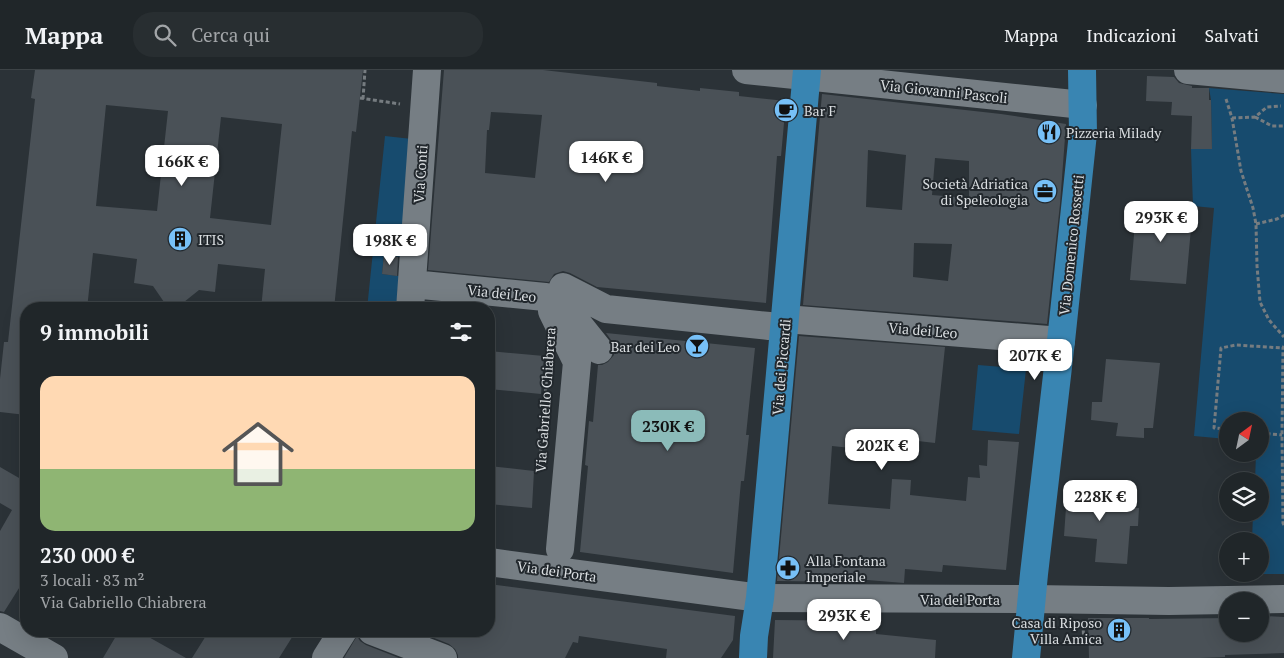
<!DOCTYPE html>
<html lang="it">
<meta charset="utf-8">
<style>
body{margin:0;font-family:"PT Serif",serif;background:#282e31;color:#f1f3f6;height:100vh;display:flex;flex-direction:column;font-size:19px;white-space:nowrap}
*{box-sizing:border-box;margin:0}
p{font-size:16px;color:#a2a5a8}
.icon{flex:none;width:28px;height:28px;fill:none;stroke:currentColor;stroke-width:2;stroke-linecap:round;stroke-linejoin:round}
.map{position:relative;flex:1;overflow:hidden}
.details{position:absolute;left:20px;top:232px;width:475px;height:335px;display:flex;flex-direction:column;background:#202629;border-radius:20px;box-shadow:0 5px 20px #0002,0 0 0 1px #3d4346}
.details>*{flex:none}
.needle{width:32px;rotate:33deg}
.controls{position:absolute;left:1219px;top:342px;display:grid;gap:10px}
.controls a{display:grid;place-items:center;width:50px;height:50px;border-radius:50%;background:#202629;box-shadow:0 5px 20px #0002,0 0 0 1px #3d4346;font-size:25px}
.price{position:absolute;translate:-50% -42px;padding:0 11px;border-radius:10px;background:#fff;color:#222;font-size:16px;line-height:32px;filter:drop-shadow(0 1px 2px #0008)}
.price::after{content:'';position:absolute;left:50%;top:30px;width:15px;height:11px;margin-left:-8px;background:inherit;clip-path:polygon(0 0,100% 0,50% 100%)}
.price.selected{background:#8bbbb9;color:#111}
ul{padding:0;list-style:none}
li{display:grid;align-content:center;gap:10px;height:265px;padding:0 20px}
li+li{border-top:1px solid #3d4346}
li span{display:grid;place-items:center;height:155px;border-radius:15px;color:#555}
li>.icon{margin-inline-start:auto}
span .icon{width:90px;height:90px;fill:#fffc;stroke-width:1}
li b{font-size:21px}
h2{display:flex;justify-content:space-between;align-items:center;height:60px;padding:0 20px;font-size:21px}
header{display:flex;align-items:center;gap:30px;box-sizing:border-box;height:70px;padding:0 25px;background:#202629;border-bottom:1px solid #3d4346}
header strong{font-size:24px}
nav{display:flex;gap:28px;margin-inline-start:auto;font-size:18px}
.search{width:350px;height:45px;background:#282e31;display:flex;align-items:center;gap:12px;box-sizing:border-box;padding:0 18px;border-radius:20px;color:#a2a5a8;font-size:19px}
.map>svg:first-child{display:block}
.green{fill:#174b6e}
.building{fill:#4a5157;fill-rule:evenodd}
.lines{fill:none;stroke-linecap:round;stroke-linejoin:round}
.path{stroke:#767c80;stroke-width:3;stroke-dasharray:4 2.5;stroke-linecap:butt}
.minor{stroke:#767e84;stroke-width:28}
.major{stroke:#3985b2;stroke-width:28}
.labels{text-anchor:middle;dominant-baseline:central;stroke-width:4;stroke-linejoin:round;paint-order:stroke}
.street-label{font-size:14px;fill:#dadee1;stroke:#22282d}
.poi-label{font-size:14px;fill:#dadee1;stroke:#22282d;text-anchor:start}
</style>
<header>
<strong>Mappa</strong>
<div class="search"><svg class="icon" aria-label="search" viewBox="0 0 24 24"><circle cx="10" cy="10" r="6"/><path d="M15 15l6 6"/></svg>Cerca qui</div>
<nav><a>Mappa</a><a>Indicazioni</a><a>Salvati</a></nav>
</header>
<div class="map">
<svg width="1284" height="588" viewBox="0 0 1284 588">
<rect width="100%" height="100%" fill="#2b3237"/>
<path class="green" d="M1209 18 1284 24V504H1251H1260V471H1252L1253 444H1260V411H1255L1256 384H1260V351H1228L1227 369 1194 366 1214 138 1193 136 1191 79H1212L1211 30Z
M385 66 412 69 401 187 384 185 382 204 399 206 396 239H367Z
M978 295 1026 299 1019 364 972 360Z"/>
<path class="building" d="M35 0H363L356 62 352 61 334 239H261L265 199 218 194 215 222 199 220 184 232H164L153 216 134 213 137 189 93 183 87 239H26V345L0 342V309L4 272H8L35 29 31 28ZM106 35 168 41 157 141 96 136ZM221 47 282 54 271 155 210 148Z
M444 0H543L657 13V16L700 21V18L739 22V26L786 31 781 86H777L766 233 597 217 570 203 563 201 554 204 549 212 428 200ZM491 42 542 45 535 108 485 103 487 60H489Z
M1147 6 1174 7 1179 13 1192 16V18H1209V30H1211L1212 79H1191L1192 46 1171 45 1172 32 1146 31Z
M822 24 1001 44 1066 54 1060 134 1047 254 803 235ZM868 80 906 85 902 140 866 137ZM935 88 969 91V128L932 125ZM914 173 952 174 948 211 913 207Z
M1137 131 1193 136 1186 214 1130 210Z
M384 185 398 187 397 206 382 204Z
M606 263 755 278 746 365H749L744 411H741L733 503 580 482 588 396 585 395 589 351 593 352 598 295H602L608 292 614 285V277L611 270Z
M799 266 945 277 935 373 901 369 899 383 832 376 828 434 890 439 892 409 911 410 910 425 966 431 968 407 980 408 979 395 987 396 988 370 1019 372 1006 500 943 495 942 502 905 499 904 513 855 509V512L777 511Z
M489 281 544 286 541 324 489 319Z
M1106 289 1160 293 1153 358H1144V368L1116 366 1118 353 1091 350 1092 332H1102Z
M489 396 534 401 532 438 489 434Z
M0 397 26 412V507L4 542 0 541V461L12 440 0 433Z
M1078 410 1107 412 1105 435 1139 438 1138 456H1130L1127 494 1095 492 1097 469 1064 466 1067 423 1077 424Z
M489 514 735 546 733 570 721 588H666L667 579 579 566 578 573 573 572 565 588H458V585L455 579 449 574 417 561H489Z
M1264 546 1284 547V583L1225 585V587L1200 588H1089L1088 548H1149V549L1228 548V564H1263Z
M775 550 876 551V564L936 570 935 588H773Z
M119 561H138L186 588H103Z
M209 561H296L279 588H192Z
M357 566 360 571 366 575 399 588H344Z"/>
<g class="lines">
<path class="path" d="M360 28 400 34
M363 29 365 0
M1226 29 1232 48 1241 101 1253 138 1256 154 1257 196 1260 232 1269 250 1284 267
M1255 47 1272 56H1284
M1232 48 1255 47 1267 37 1281 36
M1256 154 1277 149 1284 145
M173 239 174 232
M1284 276 1283 278 1282 365 1283 453 1284 455
M1228 359 1214 358 1221 278 1236 275 1283 278
M1260 363 1282 365
M539 400 548 291
M1081 556H1083L1084 574"/>
<path class="minor" d="M746 0 1083 35
M1188 0 1284 9
M412 214 545 227 557 232 567 240 599 280
M563 217 606 239 769 256
M410 239 427 0
M552 241 577 292 560 479
M785 249 1061 271
M489 492 760 528 1032 529 1169 531 1284 529
M0 557 54 588
M372 561 443 588
M326 588 343 561"/>
<path class="major" d="M753 588 754 566 760 528 807 0
M1026 588 1034 504 1061 271 1083 63 1082 0"/>
</g>
<defs>
<g id="cafe-disc" transform="scale(1.25)"><circle r="9.5" fill="#77c0f7" stroke="#22282d"/><path d="M-5.5-4.5H6V0H3Q3 3.5 0 3.5H-2.5Q-5.5 3.5-5.5 0ZM3-3.2v2h1.7v-2ZM-6 4.5H4V6H-6Z" fill="#111"/></g>
<g id="restaurant-disc" transform="scale(1.25)"><circle r="9.5" fill="#77c0f7" stroke="#22282d"/><path d="M-5-6h1v4h1v-4h1v4h1v-4h1v5L-1.5 .5V6h-2V.5L-5-1ZM5-6V6H3V1.5H1.5Q1.5-4 5-6Z" fill="#111"/></g>
<g id="office-disc" transform="scale(1.25)"><circle r="9.5" fill="#77c0f7" stroke="#22282d"/><path d="M-6-3h4V-5.5h4V-3h4V5H-6ZM-1-4.5V-3h2v-1.5ZM-6 0V1H6V0Z" fill="#111"/></g>
<g id="building-disc" transform="scale(1.25)"><circle r="9.5" fill="#77c0f7" stroke="#22282d"/><path d="M-4-6H4V6H1V3H-1V6H-4ZM-2.5-4.3h1.7v1.8h-1.7ZM.8-4.3h1.7v1.8H.8ZM-2.5-1h1.7V.8h-1.7ZM.8-1h1.7V.8H.8Z" fill="#111"/></g>
<g id="bar-disc" transform="scale(1.25)"><circle r="9.5" fill="#77c0f7" stroke="#22282d"/><path d="M-6-5H6L.8 .8V4.5H3.5V6h-7V4.5H-.8V.8Z" fill="#111"/></g>
<g id="pharmacy-disc" transform="scale(1.25)"><circle r="9.5" fill="#77c0f7" stroke="#22282d"/><path d="M-2-6h4v4h4v4h-4v4h-4v-4h-4v-4h4Z" fill="#111"/></g>
</defs>
<g fill-rule="evenodd">
<use href="#cafe-disc" x="786" y="40"/>
<use href="#restaurant-disc" x="1049" y="62"/>
<use href="#office-disc" x="1045" y="121"/>
<use href="#building-disc" x="180" y="169"/>
<use href="#bar-disc" x="697" y="276"/>
<use href="#pharmacy-disc" x="788" y="498"/>
<use href="#building-disc" x="1119" y="560"/>
</g>
<g class="labels">
<g class="street-label">
<text transform="translate(944 21) rotate(6)">Via Giovanni Pascoli</text>
<text transform="translate(420 104) rotate(-86)">Via Conti</text>
<text transform="translate(1071 175) rotate(-84)">Via Domenico Rossetti</text>
<text transform="translate(502 223) rotate(6)">Via dei Leo</text>
<text transform="translate(923 260) rotate(5)">Via dei Leo</text>
<text transform="translate(781 297) rotate(-85)">Via dei Piccardi</text>
<text transform="translate(545 330) rotate(-86)">Via Gabriello Chiabrera</text>
<text transform="translate(557 501) rotate(8)">Via dei Porta</text>
<text x="960" y="529">Via dei Porta</text>
</g>
<g class="poi-label">
<text x="804" y="40">Bar F</text>
<text x="1066" y="62">Pizzeria Milady</text>
<text x="1028" y="113" text-anchor="end">Società Adriatica<tspan x="1028" dy="16">di Speleologia</tspan></text>
<text x="198" y="169">ITIS</text>
<text x="680" y="276" text-anchor="end">Bar dei Leo</text>
<text x="806" y="490">Alla Fontana<tspan x="806" dy="16">Imperiale</tspan></text>
<text x="1102" y="552" text-anchor="end">Casa di Riposo<tspan x="1102" dy="16">Villa Amica</tspan></text>
</g>
</g>
</svg>
<div class="controls">
<a><svg class="needle" viewBox="-14 -14 28 28"><path d="M0-13l5 13h-10z" fill="#e53935"/><path d="M0 13l5-13h-10z" fill="#a2a5a8"/></svg></a>
<a><svg class="icon" aria-label="layers" viewBox="0 0 24 24"><path d="M12 4l9 5-9 5-9-5zM3 14l9 5 9-5"/></svg></a>
<a>+</a>
<a>−</a>
</div>
<b class="price" style="left:606px;top:113px">146K €</b>
<b class="price" style="left:182px;top:117px">166K €</b>
<b class="price" style="left:1161px;top:173px">293K €</b>
<b class="price" style="left:390px;top:196px">198K €</b>
<b class="price" style="left:1035px;top:311px">207K €</b>
<b class="price selected" style="left:668px;top:382px">230K €</b>
<b class="price" style="left:882px;top:401px">202K €</b>
<b class="price" style="left:1100px;top:452px">228K €</b>
<b class="price" style="left:844px;top:571px">293K €</b>
<section class="details">
<h2>9 immobili<svg class="icon" aria-label="filters" viewBox="0 0 24 24"><path d="M4 7h16M4 17h16"/><circle cx="9" cy="7" r="2"/><circle cx="15" cy="17" r="2"/></svg></h2>
<ul>
<li><span style="background:linear-gradient(#ffd9b3 60%,#8fb573 0)"><svg class="icon" aria-label="home" viewBox="0 0 24 24"><path d="M3 11l9-7 9 7M6 9v11h12V9"/></svg></span><div><b>230 000 €</b><p>3 locali · 83 m²</p><p>Via Gabriello Chiabrera</p></div></li>
</ul>
</section>
</div>
